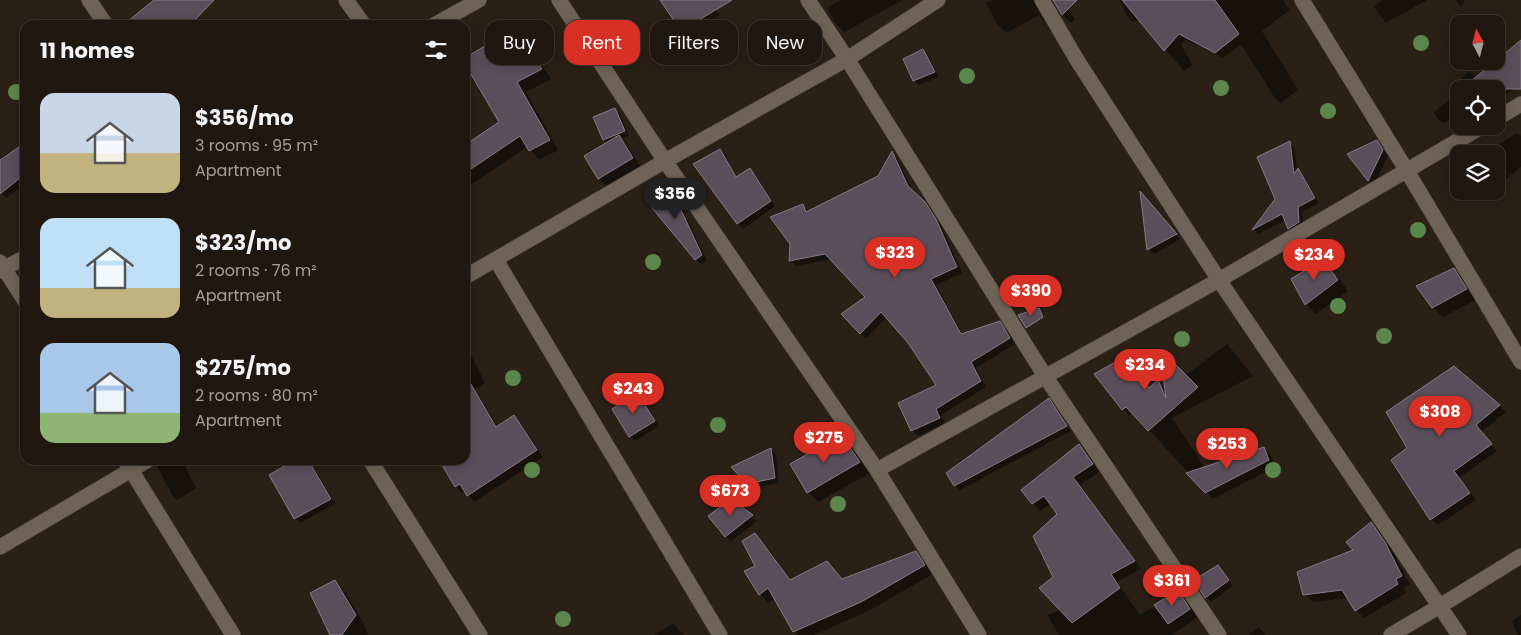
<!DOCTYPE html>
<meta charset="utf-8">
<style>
body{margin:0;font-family:Poppins,sans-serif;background:#282119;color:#f1f3f6;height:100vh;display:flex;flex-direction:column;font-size:19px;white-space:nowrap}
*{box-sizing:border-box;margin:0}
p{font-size:16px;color:#a2a09f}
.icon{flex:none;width:28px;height:28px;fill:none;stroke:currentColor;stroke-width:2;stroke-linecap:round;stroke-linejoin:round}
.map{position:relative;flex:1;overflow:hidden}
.side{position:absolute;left:20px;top:20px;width:450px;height:445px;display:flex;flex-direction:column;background:#201810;border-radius:15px;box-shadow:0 2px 12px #0003,0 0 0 1px #3d3730}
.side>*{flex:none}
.guide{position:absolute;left:485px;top:20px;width:475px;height:45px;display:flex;gap:10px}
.needle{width:32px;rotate:353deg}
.buttons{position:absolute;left:1450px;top:15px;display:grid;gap:10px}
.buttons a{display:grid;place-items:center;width:55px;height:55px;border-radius:10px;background:#201810;box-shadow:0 2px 12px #0003,0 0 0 1px #3d3730;font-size:25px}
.price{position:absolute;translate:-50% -42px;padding:0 11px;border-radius:18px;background:#d93025;color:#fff;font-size:16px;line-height:32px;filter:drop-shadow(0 1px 2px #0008)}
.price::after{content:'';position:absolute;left:50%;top:30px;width:15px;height:11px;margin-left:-8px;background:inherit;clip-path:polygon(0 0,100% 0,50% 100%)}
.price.current{background:#222;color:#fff}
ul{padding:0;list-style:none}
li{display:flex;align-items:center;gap:15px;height:125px;padding:0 20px}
li span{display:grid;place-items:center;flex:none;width:140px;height:100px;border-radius:15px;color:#555}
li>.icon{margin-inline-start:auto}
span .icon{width:60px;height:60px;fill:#fffc;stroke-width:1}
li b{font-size:21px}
h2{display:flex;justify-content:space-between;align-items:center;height:60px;padding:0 20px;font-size:21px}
.pill{padding:0 18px;border-radius:15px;background:#201810;box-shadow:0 2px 12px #0003,0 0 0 1px #3d3730;font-size:18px;line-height:45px}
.pill.current{background:#d93025;color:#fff}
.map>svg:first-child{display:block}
.shadow{fill:#0007}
.building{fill:#5a4e5a;stroke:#887a87}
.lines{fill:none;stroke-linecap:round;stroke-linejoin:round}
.minor-casing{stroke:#433933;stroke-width:16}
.minor{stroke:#6f6256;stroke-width:15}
.tree{fill:#5c874c}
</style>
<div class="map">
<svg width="1521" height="635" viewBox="0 0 1521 635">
<rect width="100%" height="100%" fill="#2b2016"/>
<path class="shadow" d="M662 0H720L711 4 720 15 687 35 682 30Z
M840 0H903L844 32 836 24 827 8Z
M993 0H1047L1042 14 1052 32 1039 15 1007 33 998 25 986 3Z
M1053 0H1059L1075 19 1071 23 1063 15Z
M1120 0H1283L1290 10 1262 31 1298 90 1281 103 1274 97 1241 44 1223 58 1186 40 1181 45 1193 65 1184 71 1140 20 1132 21 1126 15Z
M1382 0H1427L1386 23 1374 7Z
M1455 0H1465L1462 7Z
M514 30 523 39 551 79 526 92 558 150 539 160 528 146 465 189V146L501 122 465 60 492 50Z
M1521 42V83L1505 96 1496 100V89H1459V116L1443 123 1437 118 1434 112 1452 97 1450 89 1470 71 1477 78Z
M923 51 928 56 939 77 919 85 914 80Z
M615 109 620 115 629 136 622 139 629 147 642 169 609 189 599 178 608 143 604 139Z
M1517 133 1521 136V167L1496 187V154H1482Z
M1377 142 1388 156 1374 185 1349 154Z
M1289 143 1294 148 1297 169 1303 175 1319 203 1302 212 1304 227 1295 233 1289 228 1286 220 1258 234 1254 229 1277 199Z
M25 144V198L18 189 6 198 0 191V159L8 153 9 155Z
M720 150 725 155 737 178 750 169 755 174 775 206 743 229 738 224Z
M892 153 897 158 913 192 931 209 941 226 962 273 936 285 963 335 1000 323 1006 329 1015 344 976 368 986 387 941 415 945 424 918 436 912 431 938 386 909 342 887 317 866 339 843 314 867 297 832 259 796 266 790 260 803 206 809 212 878 177Z
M669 186 674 191 707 261 701 264 696 259Z
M1479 191H1491L1484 196Z
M1142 195 1180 239 1154 254 1149 249Z
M1323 260 1333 271 1348 291 1316 314 1306 304Z
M1453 269 1464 279 1476 300 1443 317 1433 307Z
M465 343 485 383 475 389 498 427 513 417 520 423 543 457 474 502 465 491 462 493 456 486 441 460H465Z
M1227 344 1253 376 1172 418 1205 468 1264 449 1271 456 1275 467 1213 499 1149 430 1147 431 1140 424 1132 414 1130 416 1123 409 1126 358 1133 365 1150 389 1158 382 1166 390Z
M1453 368 1506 412 1481 432 1497 451 1459 478 1476 500 1438 525 1431 519 1408 449Z
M637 394 642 400 659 426 635 441 630 436Z
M1049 400 1054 405 1071 431 960 490 955 485Z
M841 436 852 447 870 473 818 502 808 492Z
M1079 445 1087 453 1099 472 1080 485 1141 569 1117 582 1140 615 1177 592 1185 599 1197 617 1172 635H1059L1047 615 1061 610 1055 578 1059 514 1051 504 1040 511 1023 490Z
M771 449 776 454 779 483 753 488 733 468Z
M158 460H182L196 488 177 500 172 495 157 466Z
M298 460H308L310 461 335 504 300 523 295 518Z
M731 501 757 521 731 541 726 536Z
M1371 524 1380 532 1393 552 1410 584 1403 588 1406 593 1364 618 1356 610 1348 598 1313 602 1305 594 1355 551Z
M755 534 763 543 792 581 827 562 843 580 916 553 925 562 933 574 870 610 814 635H798L794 631 775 598 769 603 760 594 745 571 757 566Z
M1218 567 1233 586 1211 602 1206 597Z
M335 582 345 592 364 624 368 635H331Z
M1521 615V635H1518L1512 621Z
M673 623 684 635H654Z
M1259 627 1265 635H1248Z"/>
<path class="building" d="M154 0H214L190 25H123Z
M660 0H732L681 31Z
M1053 0H1077L1062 15Z
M1122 0H1215L1239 34 1215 53 1179 34 1164 51Z
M514 28 542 69 517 82 550 140 529 151 520 136 465 173V145L499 122 465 64V58L488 44 491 49Z
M1521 40V89H1461L1496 61Z
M923 49 935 72 913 81 903 59Z
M615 108 625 131 603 140 593 117Z
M619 135 633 158 598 179 584 156Z
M1377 140 1383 150 1368 181 1347 154Z
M1290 141 1294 174 1298 168 1315 198 1298 207 1299 222 1288 229 1282 214 1252 230 1275 199 1257 157Z
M25 143V174L0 194V160Z
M720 149 736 177 750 168 771 201 737 224 693 164Z
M892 151 908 186 925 202 936 219 957 267 931 279 961 334 1000 321 1010 338 971 362 981 381 936 409 940 418 911 431 898 403 936 385 908 343 881 312 860 334 841 314 865 297 825 254 789 261 790 244 770 217 803 204 806 212 878 176Z
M669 184 702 255 695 260 647 202Z
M1140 191 1177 234 1147 250Z
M1323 259 1338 280 1305 305 1291 279Z
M1454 268 1467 289 1432 308 1416 286Z
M1039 308 1043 317 1026 328 1018 315Z
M1126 356 1149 388 1158 380 1166 398 1163 376 1176 365 1198 387 1148 431 1126 407 1122 410 1094 374Z
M1454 366 1500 405 1476 425 1492 444 1454 471 1470 493 1430 520 1391 460 1407 448 1386 412Z
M465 374 496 427 514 415 537 450 467 496 460 484 455 487 439 460H465Z
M637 393 655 421 629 437 612 409Z
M1049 398 1067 426 954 486 946 473Z
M841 435 860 462 807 493 790 464Z
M1079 444 1093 464 1073 477 1135 561 1111 574 1120 588 1072 623 1039 588 1053 577 1033 536 1057 514 1044 496 1032 504 1021 490Z
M1264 447 1269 460 1205 493 1186 473Z
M771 448 775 478 747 484 731 467Z
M295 460H308L331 499 294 519 269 475Z
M731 499 753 515 725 537 708 516Z
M1371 522 1385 542 1402 576 1396 579 1398 584 1355 611 1342 590 1303 595 1297 572 1353 550 1346 542Z
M755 533 790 580 827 561 842 579 916 551 925 565 861 602 793 632 768 588 759 595 744 571 755 566 742 541Z
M1218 565 1229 580 1205 598 1194 580Z
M335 580 356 615 342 635H330L310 593Z
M1178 590 1190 609 1168 624 1154 605Z"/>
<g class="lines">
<g class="minor-casing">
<path id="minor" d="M89 0 106 25
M346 0 364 25
M559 0 665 161 877 470 979 635
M808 0 847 59 1045 376 1219 635
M1042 0 1077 60 1219 280 1459 635
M1302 0 1407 171 1521 362
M434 25 479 0
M1496 119 1521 104
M496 260 720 635
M0 262 25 301
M0 271 25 257
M465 277 665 161 847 59 938 0
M125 460 131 470 148 460
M370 460 480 635
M877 470 1219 280 1483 126
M0 547 131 470 233 635
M1391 635 1440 606 1521 556"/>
</g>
<use href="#minor" class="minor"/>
</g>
<g class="tree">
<circle cx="1421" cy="43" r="8"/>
<circle cx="967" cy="76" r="8"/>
<circle cx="1221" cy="88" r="8"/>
<circle cx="16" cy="92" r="8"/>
<circle cx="1328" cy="111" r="8"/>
<circle cx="1418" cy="230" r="8"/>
<circle cx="653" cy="262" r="8"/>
<circle cx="1338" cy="306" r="8"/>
<circle cx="1384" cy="336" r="8"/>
<circle cx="1182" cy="339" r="8"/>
<circle cx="513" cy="378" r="8"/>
<circle cx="718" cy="425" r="8"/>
<circle cx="532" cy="470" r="8"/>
<circle cx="1273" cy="470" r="8"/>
<circle cx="838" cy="504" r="8"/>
<circle cx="563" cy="619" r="8"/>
</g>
</svg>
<div class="buttons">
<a><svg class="needle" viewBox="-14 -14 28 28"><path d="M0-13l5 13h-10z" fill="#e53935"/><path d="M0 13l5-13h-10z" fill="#a2a09f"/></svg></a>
<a><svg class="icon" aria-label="locate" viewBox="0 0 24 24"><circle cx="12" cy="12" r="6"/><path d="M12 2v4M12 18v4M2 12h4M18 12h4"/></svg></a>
<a><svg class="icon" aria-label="layers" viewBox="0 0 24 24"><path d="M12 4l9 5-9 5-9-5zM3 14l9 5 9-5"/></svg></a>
</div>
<b class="price current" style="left:675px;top:220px">$356</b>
<b class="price" style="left:895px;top:279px">$323</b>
<b class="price" style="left:1314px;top:281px">$234</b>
<b class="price" style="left:1031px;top:317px">$390</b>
<b class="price" style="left:1145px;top:391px">$234</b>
<b class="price" style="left:633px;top:415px">$243</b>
<b class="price" style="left:1440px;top:438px">$308</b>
<b class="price" style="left:824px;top:464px">$275</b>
<b class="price" style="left:1227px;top:470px">$253</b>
<b class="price" style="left:730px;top:517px">$673</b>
<b class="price" style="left:1172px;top:607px">$361</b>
<div class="guide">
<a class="pill">Buy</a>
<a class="pill current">Rent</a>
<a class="pill">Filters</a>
<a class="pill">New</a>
</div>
<section class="side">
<h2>11 homes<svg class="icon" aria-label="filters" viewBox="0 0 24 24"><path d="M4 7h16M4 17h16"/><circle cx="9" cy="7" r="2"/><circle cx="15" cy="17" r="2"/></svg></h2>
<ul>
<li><span style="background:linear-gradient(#c9d6e8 60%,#c2b280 0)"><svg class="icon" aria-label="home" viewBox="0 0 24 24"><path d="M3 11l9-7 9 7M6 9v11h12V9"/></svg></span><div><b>$356/mo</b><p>3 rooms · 95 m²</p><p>Apartment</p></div></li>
<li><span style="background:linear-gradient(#bfe0f5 70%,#c2b280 0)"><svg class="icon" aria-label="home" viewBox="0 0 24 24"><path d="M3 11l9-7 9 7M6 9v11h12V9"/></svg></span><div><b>$323/mo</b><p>2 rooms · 76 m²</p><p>Apartment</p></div></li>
<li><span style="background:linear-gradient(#a9c7e8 70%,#8fb573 0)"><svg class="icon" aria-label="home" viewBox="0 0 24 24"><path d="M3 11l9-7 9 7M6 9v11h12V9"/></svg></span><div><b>$275/mo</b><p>2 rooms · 80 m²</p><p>Apartment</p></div></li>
</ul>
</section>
</div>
